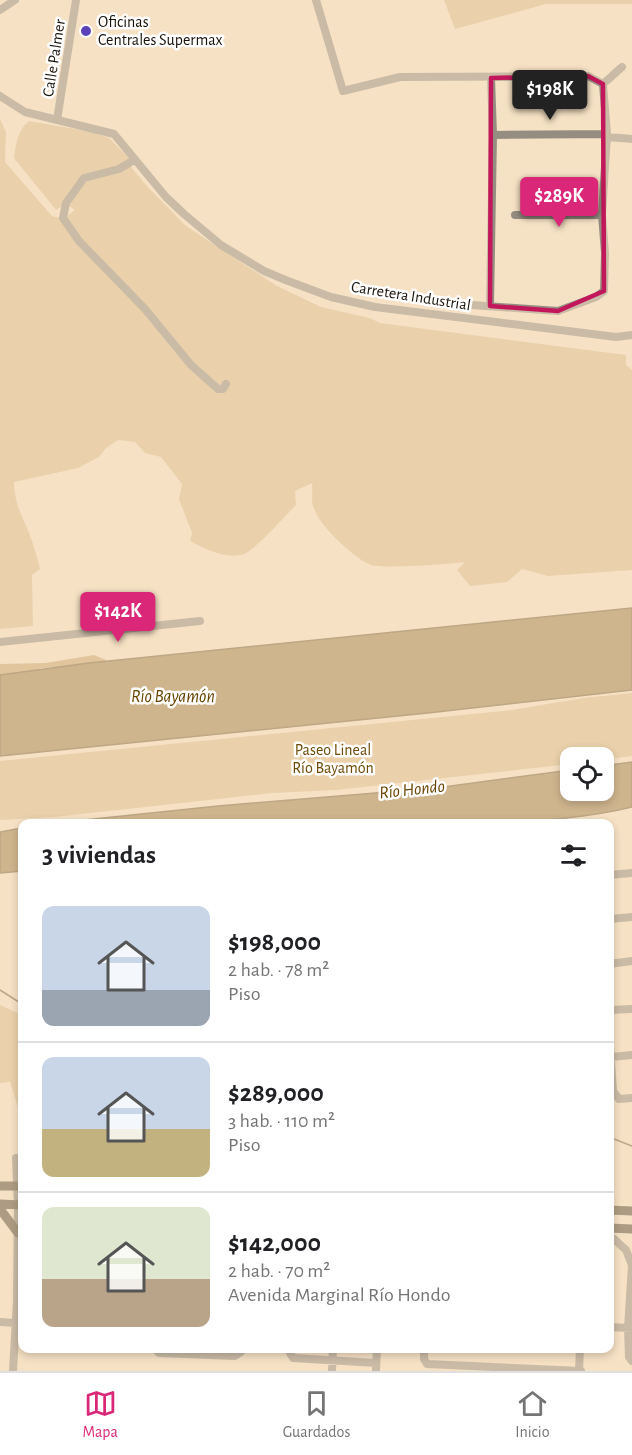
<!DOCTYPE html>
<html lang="es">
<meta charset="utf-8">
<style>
body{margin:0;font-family:"Alegreya Sans",sans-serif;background:#f2f2f2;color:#202124;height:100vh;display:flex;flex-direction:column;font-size:22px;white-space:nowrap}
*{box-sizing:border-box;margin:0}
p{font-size:20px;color:#757577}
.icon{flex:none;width:33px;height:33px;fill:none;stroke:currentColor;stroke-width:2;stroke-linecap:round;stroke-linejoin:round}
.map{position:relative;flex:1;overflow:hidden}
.sheet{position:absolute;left:18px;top:819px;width:596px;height:534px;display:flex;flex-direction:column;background:#fff;border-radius:12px;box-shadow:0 3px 9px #0003}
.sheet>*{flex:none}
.tools{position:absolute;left:560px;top:747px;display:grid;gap:12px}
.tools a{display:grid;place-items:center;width:54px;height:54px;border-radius:12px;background:#fff;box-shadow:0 3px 9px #0003;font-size:30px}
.price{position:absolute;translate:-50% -51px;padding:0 14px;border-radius:6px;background:#db2777;color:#fff;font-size:20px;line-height:39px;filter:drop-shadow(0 2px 3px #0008)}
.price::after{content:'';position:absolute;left:50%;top:36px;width:18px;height:14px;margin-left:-9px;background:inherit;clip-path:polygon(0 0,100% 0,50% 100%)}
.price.on{background:#222;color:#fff}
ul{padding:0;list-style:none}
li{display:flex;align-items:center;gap:18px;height:150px;padding:0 24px}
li+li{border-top:2px solid #e0e0e0}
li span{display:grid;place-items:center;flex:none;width:168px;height:120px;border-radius:12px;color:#555}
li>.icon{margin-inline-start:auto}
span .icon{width:72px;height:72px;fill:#fffc;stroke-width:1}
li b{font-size:26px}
h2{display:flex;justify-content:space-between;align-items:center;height:72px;padding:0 24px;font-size:26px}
.dock{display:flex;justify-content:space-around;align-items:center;height:84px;border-top:2px solid #e0e0e0;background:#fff;font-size:16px;color:#757577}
.dock a{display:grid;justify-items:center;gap:3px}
.dock .on{color:#db2777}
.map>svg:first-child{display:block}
.green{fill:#dbbc8f}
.forest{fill:#c5a26e}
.water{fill:#a17f4c;stroke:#785f38;stroke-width:1.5}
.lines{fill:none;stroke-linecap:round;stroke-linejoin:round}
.stream{stroke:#785f38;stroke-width:1.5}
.minor{stroke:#968d82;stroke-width:8}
.major{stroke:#564833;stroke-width:9}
.marked{fill:none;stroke:#c2185b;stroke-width:4.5;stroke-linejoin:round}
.poi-dot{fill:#5b42ba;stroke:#fff;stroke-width:2}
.labels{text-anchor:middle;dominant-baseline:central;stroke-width:5;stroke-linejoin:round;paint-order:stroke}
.poi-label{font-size:16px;fill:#1a1309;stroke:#fff;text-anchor:start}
.street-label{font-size:16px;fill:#1a1309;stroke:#fff}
.park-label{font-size:16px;fill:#6d4b08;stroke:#fff}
.water-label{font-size:18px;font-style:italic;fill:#640;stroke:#fff}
</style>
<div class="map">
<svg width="632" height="1371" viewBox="0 0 632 1371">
<rect width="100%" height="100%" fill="#f5e1c4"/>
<path class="green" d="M444 0H632V4H546L455 29Z
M0 119 6 132 5 162 52 216 63 219 75 210 66 204 56 210 14 158C16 143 17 131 29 121L92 132 109 138 130 159 131 167 147 186 186 226 277 286 321 307 370 318 380 323 626 355V365L632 370V570L548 576 522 569 507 582 470 586 457 570 465 562C451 564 382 569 371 565 355 559 317 524 313 506 311 499 313 490 312 483L295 491 296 505C286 515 256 549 244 554 227 560 205 549 190 541L192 533 179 499 182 484 161 457 145 453 135 442 118 440 106 448 99 457 78 468 14 482C15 509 24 517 32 541 35 550 38 560 40 569L32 575 33 626 0 629Z
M632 693V756L603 760V758H570V764L336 790 273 793 55 817 0 820V761L512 710 583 698Z
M0 1005 22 1015V1120L10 1082 0 1083Z"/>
<path class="forest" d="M94 655 106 660 105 664 42 668 28 672 0 675V664L46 663Z"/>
<path class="water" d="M632 608V690L428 713 0 756V675L89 663Z
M632 762V807C580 820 524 821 471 824L55 823 218 806 436 788 570 770V790H603V766Z
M22 828V871L0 873V832Z"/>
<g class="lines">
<path class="stream" d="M0 990 22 1004
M609 1137 632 1146"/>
<path class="minor" d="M316 0 343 91 400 77 588 76 603 84
M0 10 15 0
M0 96 25 112 114 134 166 197 184 214 221 245 264 271 288 281 331 297 375 307 616 337 632 335
M57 120 76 0
M493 135 607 134
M607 137 632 139
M134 160 119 169 84 178 66 203 63 218 79 241 145 309 191 365 218 389H223L226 384
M515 215H602
M472 305 558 311 596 297 604 291 605 253 602 215 607 134 603 84 622 67
M490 306 493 135 491 78
M0 642 200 621
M609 875 632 873
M609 919 632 917
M609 964 632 961
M609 1010 632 1009
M609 1032 613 1091 619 1099 632 1098
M611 1057 632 1055
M609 1238 614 1239 626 1250 632 1265 628 1328 629 1357 632 1361
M0 1322 15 1323
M609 1327 631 1328
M154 1348 159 1353 235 1356 241 1352V1348
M287 1348 293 1358 376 1363
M424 1348V1359L427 1364 581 1371
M13 1371 17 1301 18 1205 16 1158H22
M332 1371 333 1348
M376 1371 377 1348
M579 1371 580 1348"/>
<path class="major" d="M0 1186H22
M0 1204 22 1205
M0 1209 18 1233
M609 1210 632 1211
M609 1228 632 1229"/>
</g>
<path d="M0 0H632V1371H0ZM588 76 603 84 604 291 558 311 490 306 491 78Z" fill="#f5e1c4" fill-opacity=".55" fill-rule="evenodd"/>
<path class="marked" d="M588 76 603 84 604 291 558 311 490 306 491 78Z"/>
<circle class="poi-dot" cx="86" cy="31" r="6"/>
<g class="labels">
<g class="poi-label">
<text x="98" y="22">Oficinas<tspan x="98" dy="18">Centrales Supermax</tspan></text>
</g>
<g class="street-label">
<text transform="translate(54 58) rotate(-81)">Calle Palmer</text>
<text transform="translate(411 296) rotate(9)">Carretera Industrial</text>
</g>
<g class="park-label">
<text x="333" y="750">Paseo Lineal<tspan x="333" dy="18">Río Bayamón</tspan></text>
</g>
<g class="water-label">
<text x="173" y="697">Río Bayamón</text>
<text transform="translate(412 790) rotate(-6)">Río Hondo</text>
</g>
</g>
</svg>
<div class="tools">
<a><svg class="icon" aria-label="locate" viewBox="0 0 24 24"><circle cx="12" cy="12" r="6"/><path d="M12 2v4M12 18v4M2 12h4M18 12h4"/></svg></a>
</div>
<b class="price on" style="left:550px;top:121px">$198K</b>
<b class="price" style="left:559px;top:228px">$289K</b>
<b class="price" style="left:118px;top:643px">$142K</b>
<section class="sheet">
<h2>3 viviendas<svg class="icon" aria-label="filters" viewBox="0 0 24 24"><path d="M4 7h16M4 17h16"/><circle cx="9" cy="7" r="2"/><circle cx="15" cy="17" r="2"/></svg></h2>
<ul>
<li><span style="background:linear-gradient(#c9d6e8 70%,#9aa5b1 0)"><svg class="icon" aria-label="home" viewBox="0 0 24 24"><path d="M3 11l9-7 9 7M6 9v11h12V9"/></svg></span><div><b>$198,000</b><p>2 hab. · 78 m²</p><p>Piso</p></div></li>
<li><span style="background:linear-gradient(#c9d6e8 60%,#c2b280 0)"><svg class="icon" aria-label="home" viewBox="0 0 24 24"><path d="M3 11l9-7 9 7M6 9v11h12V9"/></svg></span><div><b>$289,000</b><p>3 hab. · 110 m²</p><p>Piso</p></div></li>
<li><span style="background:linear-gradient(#dfe7d0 60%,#b9a48a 0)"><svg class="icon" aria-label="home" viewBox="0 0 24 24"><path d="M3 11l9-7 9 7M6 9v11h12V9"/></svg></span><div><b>$142,000</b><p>2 hab. · 70 m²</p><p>Avenida Marginal Río Hondo</p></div></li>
</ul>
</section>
</div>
<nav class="dock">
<a class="on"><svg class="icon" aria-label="map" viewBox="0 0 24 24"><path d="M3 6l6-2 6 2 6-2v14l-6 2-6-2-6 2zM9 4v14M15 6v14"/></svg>Mapa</a>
<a><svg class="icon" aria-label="saved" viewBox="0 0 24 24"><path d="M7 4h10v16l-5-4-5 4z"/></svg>Guardados</a>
<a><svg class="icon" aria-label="home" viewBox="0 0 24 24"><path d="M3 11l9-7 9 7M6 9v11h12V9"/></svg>Inicio</a>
</nav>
